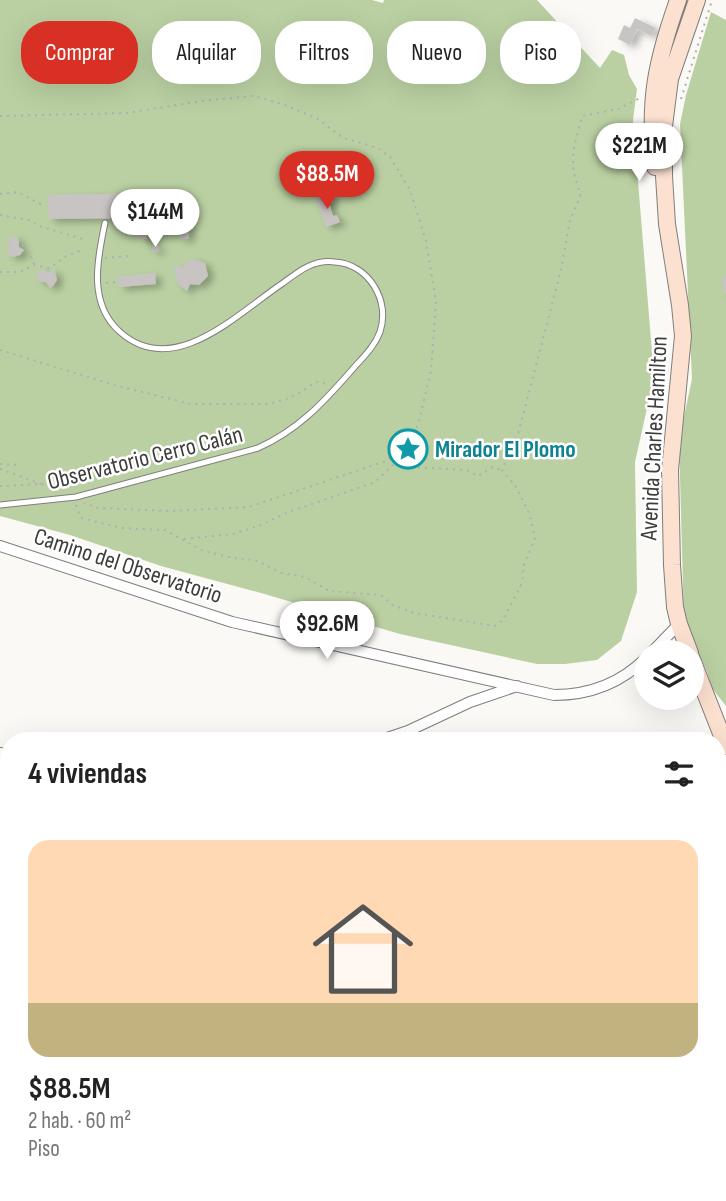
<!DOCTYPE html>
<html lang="es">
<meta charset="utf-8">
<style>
body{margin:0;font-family:"Sofia Sans Condensed",sans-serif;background:#f2f2f2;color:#222;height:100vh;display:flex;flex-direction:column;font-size:26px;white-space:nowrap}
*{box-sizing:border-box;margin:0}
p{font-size:23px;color:#767676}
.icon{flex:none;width:38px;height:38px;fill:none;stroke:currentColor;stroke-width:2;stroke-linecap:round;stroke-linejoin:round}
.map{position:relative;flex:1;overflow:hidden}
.details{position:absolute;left:0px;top:732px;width:726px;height:471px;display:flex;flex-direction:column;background:#fff;border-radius:28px 28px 0 0;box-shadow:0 7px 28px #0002}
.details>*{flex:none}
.hud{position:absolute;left:21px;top:21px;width:684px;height:63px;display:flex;gap:14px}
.fabs{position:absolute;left:634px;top:640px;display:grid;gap:14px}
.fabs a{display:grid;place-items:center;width:70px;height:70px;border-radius:50%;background:#fff;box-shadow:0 7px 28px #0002;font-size:35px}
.price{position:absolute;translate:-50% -60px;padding:0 16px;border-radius:24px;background:#fff;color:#222;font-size:23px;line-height:46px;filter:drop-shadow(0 2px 4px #0008)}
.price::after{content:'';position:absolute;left:50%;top:42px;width:21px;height:16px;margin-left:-10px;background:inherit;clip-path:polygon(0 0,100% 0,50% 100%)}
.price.selected{background:#d93025;color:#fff}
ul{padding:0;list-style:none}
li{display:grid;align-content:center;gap:14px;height:371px;padding:0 28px}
li span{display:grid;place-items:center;height:217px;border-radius:21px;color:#555}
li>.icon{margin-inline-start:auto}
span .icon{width:126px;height:126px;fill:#fffc;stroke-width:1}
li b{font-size:30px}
h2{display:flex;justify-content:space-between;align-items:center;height:84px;padding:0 28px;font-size:30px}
.tag{padding:0 24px;border-radius:28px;background:#fff;box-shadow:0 7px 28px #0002;font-size:24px;line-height:63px}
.tag.selected{background:#d93025;color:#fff}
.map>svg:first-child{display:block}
.green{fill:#bad0a2}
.building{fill:#c8c4c3;filter:url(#shadow)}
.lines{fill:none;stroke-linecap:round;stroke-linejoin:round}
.service-casing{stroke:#7f7e7c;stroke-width:7}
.minor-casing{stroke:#7f7e7c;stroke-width:12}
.tertiary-casing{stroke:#7f7e7c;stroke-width:16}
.secondary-casing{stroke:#7f7e7c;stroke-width:18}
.path{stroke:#b0afad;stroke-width:2;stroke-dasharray:2 5;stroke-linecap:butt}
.service{stroke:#fff;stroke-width:5}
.minor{stroke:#fff;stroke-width:10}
.tertiary{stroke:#fff;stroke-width:14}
.secondary{stroke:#fce0d0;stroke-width:16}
.labels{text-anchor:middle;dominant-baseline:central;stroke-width:5;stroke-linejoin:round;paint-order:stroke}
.street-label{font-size:24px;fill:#3d3d3c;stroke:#fff}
.culture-label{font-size:24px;font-weight:bold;fill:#0d838f;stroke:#fff;text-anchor:start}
</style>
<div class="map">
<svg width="726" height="1201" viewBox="0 0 726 1201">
<defs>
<filter id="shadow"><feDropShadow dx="6" dy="3.5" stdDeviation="3.5" flood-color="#0004"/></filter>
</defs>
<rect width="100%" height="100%" fill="#fbf9f6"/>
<path class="green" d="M0 0H372L383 3 384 0H537L600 68 612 50 624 55 629 75 637 89 633 120 654 377 635 462 637 592 621 641 597 660 565 664H537L400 634 261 593 161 566 70 535 0 516Z
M711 12 726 20V706L712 688 707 672 684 623 679 440 692 379 680 124 686 95Z"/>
<path class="building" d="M635 18 656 28 652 36 637 29 630 45 618 39 624 25 630 28Z
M161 193V213H141V208H132V218L49 219 48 195Z
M330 194 333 202 329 203 333 216 337 215 340 222 326 227 316 199Z
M187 218 189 239H179Z
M140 229H146L147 239H140Z
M12 236 18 238 19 247 24 250 20 255 13 257 6 253 10 247 8 241Z
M152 246H159V251L152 252Z
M193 259 205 263 208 276 199 285 190 284 187 291 177 283 174 270 176 265 183 268 186 263Z
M54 269 57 280 53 286 50 288 46 282 38 281 37 277 39 271 43 270 48 273Z
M155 273 156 284 119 287 118 277Z
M726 277V294H724L722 278Z"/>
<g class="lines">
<g class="service-casing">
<path id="service" d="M0 505 76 497 258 448C298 430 323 403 351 371 361 359 374 348 380 332 385 317 383 300 374 286 366 273 352 263 335 262 314 259 299 271 283 283 238 313 174 380 120 332 88 304 97 260 105 223
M718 1187 726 1183
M7 1201V1198
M62 1201V1194
M686 1201 703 1194"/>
</g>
<g class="minor-casing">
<path id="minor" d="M0 546 232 622 554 695C589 695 621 683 646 658
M651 653 679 624
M381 740 408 731 470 702 517 686
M0 753 9 754
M119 1201 120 1194"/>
</g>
<g class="tertiary-casing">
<path id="tertiary" d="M0 953H9
M718 1071 726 1081
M474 1194V1201"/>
</g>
<g class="secondary-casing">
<path id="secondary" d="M655 167C648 101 656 62 678 0
M690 653 679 624 675 607 672 565 670 470 683 336 680 305 667 224 664 176V126L670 79 697 0
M691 657 726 746"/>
</g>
<path class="path" d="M681 99 712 0
M0 116 127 113 201 101 254 96 285 105 318 119 343 138 378 148 390 157 410 190 426 241 436 302 431 371 418 425 404 447 386 461 249 507 171 511 98 508 84 503
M0 194 18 192 42 205
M0 215 29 220 42 227 83 239
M22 245 29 252 34 264
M105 258 130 256
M0 272H20L34 265 49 268 65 257 84 249
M106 283 119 282
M0 350 114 385 191 404H269L290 398 317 382 329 384
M394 456 397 461 413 467 466 470 478 476 493 467 501 470
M0 464 19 465
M0 469 41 484
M0 486 42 484 57 491
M76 505 81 518 122 528 165 530 201 550 233 558 255 560 282 573 305 577 329 591 381 595 393 605 414 613 495 626 503 620 522 583 524 565 535 538 530 515 516 487 502 470 518 434 561 270 570 220 581 194C567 163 574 147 582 116L618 109 640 98
M184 539 233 534 261 525 286 513 375 482 397 461
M445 1201V1194
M507 1201V1194"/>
<use href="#service" class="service"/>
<use href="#minor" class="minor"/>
<use href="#tertiary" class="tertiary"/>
<use href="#secondary" class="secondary"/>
</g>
<defs>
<g id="sight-ring" transform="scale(2.0125)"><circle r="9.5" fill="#fff" stroke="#0f9aa8" stroke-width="1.5"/><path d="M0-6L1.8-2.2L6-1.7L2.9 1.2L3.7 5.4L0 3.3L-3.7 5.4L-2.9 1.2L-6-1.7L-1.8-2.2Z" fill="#0f9aa8"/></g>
</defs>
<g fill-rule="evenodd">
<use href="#sight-ring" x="408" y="449"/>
</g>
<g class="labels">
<g class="street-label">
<text transform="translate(654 438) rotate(-87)">Avenida Charles Hamilton</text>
<text transform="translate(145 458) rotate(-14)">Observatorio Cerro Calán</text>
<text transform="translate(128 566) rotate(18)">Camino del Observatorio</text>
</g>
<g class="culture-label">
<text x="435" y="449">Mirador El Plomo</text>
</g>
</g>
</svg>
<div class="fabs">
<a><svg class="icon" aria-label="layers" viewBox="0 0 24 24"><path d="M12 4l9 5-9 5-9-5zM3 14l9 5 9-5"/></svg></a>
</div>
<b class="price" style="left:639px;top:183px">$221M</b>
<b class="price selected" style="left:327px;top:211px">$88.5M</b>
<b class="price" style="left:155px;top:249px">$144M</b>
<b class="price" style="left:327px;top:661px">$92.6M</b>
<div class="hud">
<a class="tag selected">Comprar</a>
<a class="tag">Alquilar</a>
<a class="tag">Filtros</a>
<a class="tag">Nuevo</a>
<a class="tag">Piso</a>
</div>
<section class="details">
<h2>4 viviendas<svg class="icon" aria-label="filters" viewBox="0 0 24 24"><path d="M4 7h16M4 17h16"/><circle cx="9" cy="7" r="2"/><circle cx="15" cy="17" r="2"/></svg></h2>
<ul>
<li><span style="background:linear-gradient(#ffd9b3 75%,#c2b280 0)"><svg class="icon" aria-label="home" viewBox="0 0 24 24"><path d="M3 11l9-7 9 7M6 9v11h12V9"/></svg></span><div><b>$88.5M</b><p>2 hab. · 60 m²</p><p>Piso</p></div></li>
</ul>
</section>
</div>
